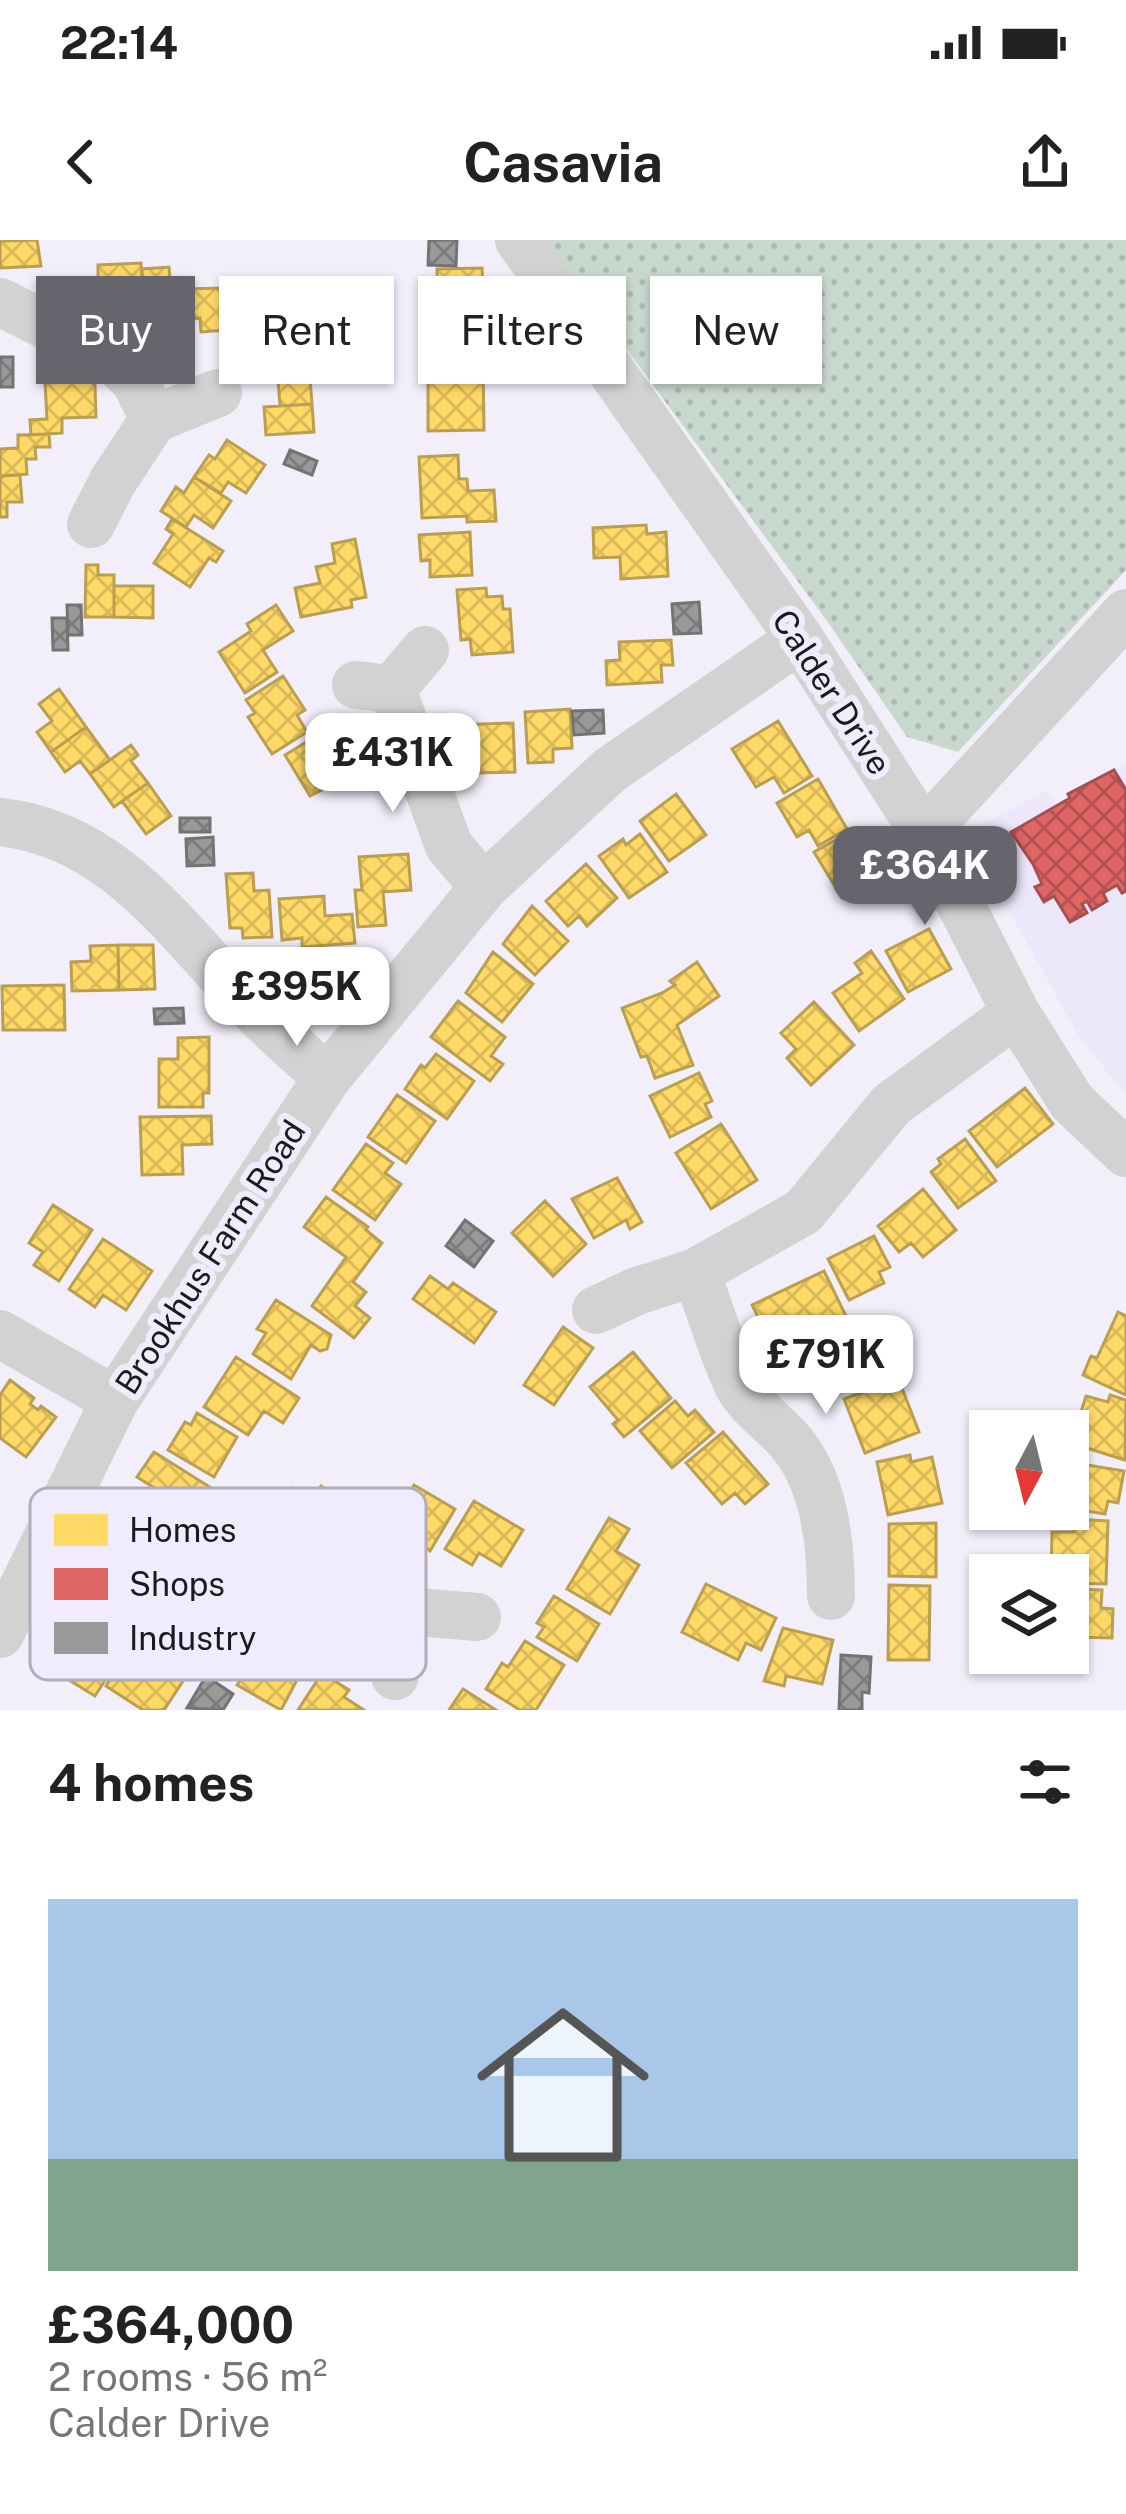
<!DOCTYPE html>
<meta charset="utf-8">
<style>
body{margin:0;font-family:"Public Sans",sans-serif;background:#f6f6f6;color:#222;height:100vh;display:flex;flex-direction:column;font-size:45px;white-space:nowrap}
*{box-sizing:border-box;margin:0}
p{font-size:39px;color:#767676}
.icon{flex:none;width:66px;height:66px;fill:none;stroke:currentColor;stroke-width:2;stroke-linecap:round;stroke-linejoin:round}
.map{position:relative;height:1470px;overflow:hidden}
.sheet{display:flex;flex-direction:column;background:#fff;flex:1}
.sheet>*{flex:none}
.hud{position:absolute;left:36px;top:36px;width:1056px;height:108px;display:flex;gap:24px}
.needle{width:78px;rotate:187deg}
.tools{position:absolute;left:969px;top:1170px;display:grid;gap:24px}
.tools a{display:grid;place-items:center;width:120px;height:120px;border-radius:0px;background:#fff;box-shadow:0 3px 9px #0004;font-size:60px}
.price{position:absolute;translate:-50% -102px;padding:0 27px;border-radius:24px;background:#fff;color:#222;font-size:39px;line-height:78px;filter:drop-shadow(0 3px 6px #0008)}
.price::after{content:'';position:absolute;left:50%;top:72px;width:36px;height:27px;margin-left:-18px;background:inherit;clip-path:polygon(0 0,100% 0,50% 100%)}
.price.current{background:#66646c;color:#fff}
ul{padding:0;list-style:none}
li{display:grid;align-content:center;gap:24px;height:636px;padding:0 48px}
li+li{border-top:3px solid #e0e0e0}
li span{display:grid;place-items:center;height:372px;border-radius:0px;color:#555}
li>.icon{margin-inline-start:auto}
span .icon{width:216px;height:216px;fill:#fffc;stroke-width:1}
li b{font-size:51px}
h2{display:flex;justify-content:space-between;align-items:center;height:144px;padding:0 48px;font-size:51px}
.chip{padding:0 42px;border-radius:0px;background:#fff;box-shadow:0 3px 9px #0004;font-size:42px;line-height:108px}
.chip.current{background:#66646c;color:#fff}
.status{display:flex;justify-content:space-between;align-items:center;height:84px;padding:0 60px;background:#fff;direction:ltr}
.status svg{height:33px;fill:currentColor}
header{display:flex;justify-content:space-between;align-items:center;height:156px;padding:0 48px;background:#fff;font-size:54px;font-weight:700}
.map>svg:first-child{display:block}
.built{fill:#ede7fb}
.park{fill:url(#park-dots)}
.homes{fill:url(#homes-cross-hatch);stroke:#bb9f51;stroke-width:3}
.shops{fill:url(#shops-cross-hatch);stroke:#a54f51;stroke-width:3}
.industry{fill:url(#industry-cross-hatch);stroke:#737374;stroke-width:3}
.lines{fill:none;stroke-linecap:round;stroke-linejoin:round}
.minor{stroke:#d2d2d3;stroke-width:48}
.labels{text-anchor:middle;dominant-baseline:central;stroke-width:12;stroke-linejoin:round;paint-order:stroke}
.street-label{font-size:33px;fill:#1b191f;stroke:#f1ebfe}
.key{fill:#f1ebfe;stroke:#b1acbb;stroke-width:3}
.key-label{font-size:33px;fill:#1b191f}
</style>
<div class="status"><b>22:14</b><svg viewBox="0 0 49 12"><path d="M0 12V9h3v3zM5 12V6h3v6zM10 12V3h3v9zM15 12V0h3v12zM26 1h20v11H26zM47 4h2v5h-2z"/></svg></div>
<header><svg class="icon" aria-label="back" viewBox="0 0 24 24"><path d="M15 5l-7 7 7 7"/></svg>Casavia<svg class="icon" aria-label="share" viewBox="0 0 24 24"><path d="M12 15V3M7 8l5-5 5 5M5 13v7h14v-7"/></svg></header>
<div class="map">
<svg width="1126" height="1470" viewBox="0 0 1126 1470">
<defs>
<pattern id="park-dots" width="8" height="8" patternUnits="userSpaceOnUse" patternTransform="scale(3)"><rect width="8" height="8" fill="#c9d8cf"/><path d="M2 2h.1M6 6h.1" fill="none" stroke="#acb9b1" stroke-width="1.8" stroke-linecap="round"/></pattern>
<pattern id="homes-cross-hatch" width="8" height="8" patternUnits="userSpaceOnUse" patternTransform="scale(3)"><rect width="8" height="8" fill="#ffd966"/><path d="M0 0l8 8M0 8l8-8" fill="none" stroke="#daba58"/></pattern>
<pattern id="shops-cross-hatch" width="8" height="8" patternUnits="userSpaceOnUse" patternTransform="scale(3)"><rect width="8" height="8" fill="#e06666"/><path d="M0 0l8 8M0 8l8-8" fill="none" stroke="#b55353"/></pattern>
<pattern id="industry-cross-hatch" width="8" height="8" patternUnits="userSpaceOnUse" patternTransform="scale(3)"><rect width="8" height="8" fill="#999"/><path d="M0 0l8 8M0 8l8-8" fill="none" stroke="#7c7c7c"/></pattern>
</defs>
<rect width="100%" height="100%" fill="#f2effa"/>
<path class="built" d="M1126 524V855L1079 797 974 607 985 583 1048 550 1057 565 1070 558 1068 554Z"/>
<path class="park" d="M546 0H1126V330L958 512 907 497 827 381Z"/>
<path class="homes" d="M37 0 41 26 0 28V1Z
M141 23 144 68 115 70 114 55 72 58 71 41 98 39V25Z
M169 27 171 51 185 49 187 80H173L172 72 144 74 142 29Z
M482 28 486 98 438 99 437 29Z
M224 48 226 90 201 92 200 78 187 80 185 49Z
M250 60 253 102 227 104 225 62Z
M428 120H483L484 190 428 191Z
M309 125 312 164 280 166 277 127Z
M89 141 95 145 96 177 62 178V193L31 195 30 180 47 179 45 143Z
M312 164 314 192 266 195 264 167Z
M49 194 50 207H35L36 219H26L27 234 0 236V209L18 208V195Z
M227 200 265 225 246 253 228 242 221 253 194 237 209 215 215 219Z
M458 215 459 239H467L468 251 494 250 496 281 467 282V276L422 278 419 217Z
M20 235 22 262H7V277H0V236Z
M194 237 231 261 213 288 194 275 186 287 161 271 176 247 184 253Z
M172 279 223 311 216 322 209 318 190 347 154 323 173 294 166 289Z
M646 285 647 294 666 292 668 336 621 339 620 317 594 318 593 288Z
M470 292 472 335 430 337V320L421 321 419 295Z
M355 299 366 357 351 360 352 367 301 377 295 348 320 343 316 327 335 323 332 304Z
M86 325H98V335H114V377H85Z
M114 346H153V378L114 377Z
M486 348 487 357 502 356 503 369H510L513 412 472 415 470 399 461 400 457 350Z
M276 365 293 391 263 410 277 432 245 453 219 412 251 391 247 384Z
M671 400 673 425H661L662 442 607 445 606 421 620 420 619 402Z
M283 436 305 470 297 475 307 492 272 514 248 477 255 473 246 460Z
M59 449 86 487 51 512 37 492 52 481 39 464Z
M570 469 572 508 553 509V522L528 523 525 472Z
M778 481 812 536 784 553 774 537 756 547 732 509Z
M513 483 515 532 475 533V526L455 527 453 485Z
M86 487 110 520 90 534 80 521 65 532 51 512Z
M318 495 330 514 354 500 369 525 310 556 285 515Z
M131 505 138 515 131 521 148 543 114 567 90 534Z
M818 539 847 589 818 606 809 590 797 597 777 563Z
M148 543 171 576 146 594 122 561Z
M676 554 706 595 669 621 640 581Z
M855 589 882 634 842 658 814 612Z
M640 594 667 632 629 658 599 616 623 599 626 605Z
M408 614 411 650 383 652 386 685 358 687 355 650H362L359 617Z
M586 624 617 658 587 686 579 676 568 686 546 661Z
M253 633 254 651 269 650 272 697 243 698 242 688H230L226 634Z
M324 656 325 676 352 674 355 703 302 707V698L282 700 279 659Z
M532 666 568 701 535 735 503 704Z
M929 689 951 729 908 752 886 711Z
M118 705H153L155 749 119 750Z
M118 705 119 750 72 751 71 722 91 721 90 706Z
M871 711 904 759 859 791 833 753 862 733 855 723Z
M493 712 533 744 502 782 466 753Z
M697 722 719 756 677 785 693 825 655 838 647 816 641 817 622 768 662 753 675 745 670 741Z
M64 745 65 790H3L2 746Z
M458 761 505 797 491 816 503 824 490 841 431 797Z
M814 762 854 805 811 845 787 818 796 809 781 793Z
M209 797V853H203V867H159V819H178V798Z
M436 814 474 841 447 879 405 849 421 825 425 828Z
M699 833 712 861 705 864 711 877 670 897 650 856Z
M1025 848 1053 884 997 927 969 891Z
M397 855 435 881 406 923 368 897Z
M211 876 212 904 182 905 183 934 142 935 140 877Z
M721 884 757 940 711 969 676 913Z
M965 899 996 941 958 968 931 932 941 924 938 919Z
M366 904 393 923 385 933 401 944 375 980 333 950Z
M617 938 642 982 630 989 626 980 594 998 572 959Z
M923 949 956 990 923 1017 911 1003 899 1012 878 986Z
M326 957 368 987 366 990 382 1003 353 1042 366 1052 355 1066 370 1078 354 1098 312 1066 346 1017 304 987Z
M545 961 586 1004 553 1036 512 993Z
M53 965 92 990 59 1041 34 1025 43 1012 29 1003Z
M874 996 890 1027 879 1032 884 1043 849 1060 828 1019Z
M103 999 152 1031 126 1070 103 1055 95 1067 69 1049Z
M824 1031 846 1076 793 1102 802 1119 783 1128 752 1065Z
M430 1036 448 1049 453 1043 496 1072 474 1103 413 1059Z
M276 1060 331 1095 327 1109 320 1111 311 1105 291 1139 253 1114 266 1093 257 1089Z
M1118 1072 1126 1076V1155L1083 1135 1091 1116 1097 1118Z
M563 1087 593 1108 554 1165 524 1145Z
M633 1112 671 1158 624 1197 613 1184 618 1180 590 1147Z
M236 1117 299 1158 283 1183 264 1171 248 1195 204 1167Z
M10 1140 34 1158 30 1164 38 1170 41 1166 56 1177 26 1217 0 1198V1155Z
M900 1143 919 1192 865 1213 844 1159 877 1147 879 1152Z
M1110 1155 1126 1160 1125 1220 1071 1203 1086 1156 1108 1162Z
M675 1161 688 1176 695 1170 714 1192 672 1228 640 1191Z
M197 1173 237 1197 214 1237 168 1210 185 1182 191 1185Z
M723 1192 768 1244 745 1264 735 1253 722 1264 686 1223Z
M154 1212 216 1251 199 1278 188 1271 169 1302 136 1281 156 1249 137 1237Z
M910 1215 911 1222 932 1217 942 1263 888 1275 877 1222Z
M1069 1222 1124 1231 1118 1263 1108 1261 1105 1274 1068 1268Z
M414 1245 455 1269 430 1311 410 1294 403 1305 377 1289 392 1265 400 1269Z
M321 1246 345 1260 332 1281 327 1277 303 1316 264 1293 292 1248 312 1260Z
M474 1261 523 1290 501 1326 479 1313 472 1325 445 1309Z
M609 1278 629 1289 616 1311 639 1325 610 1374 567 1349Z
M1074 1279 1108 1281 1106 1344 1068 1343V1335H1051L1052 1292H1074Z
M936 1283V1337L889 1336V1284Z
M706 1344 776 1378 761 1410 746 1403 738 1420 682 1392Z
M889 1345 930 1346 929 1420H888Z
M1068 1349 1102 1350 1101 1368 1113 1369 1112 1398 1068 1397Z
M554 1356 599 1384 577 1421 537 1397 544 1387 537 1383Z
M64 1376 97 1397 108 1379 134 1395 95 1456 69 1440 75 1429 43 1409Z
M783 1388 833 1400 822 1444 786 1436 784 1446 764 1441Z
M135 1400 165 1419 160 1427 183 1441 164 1470H143L106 1446Z
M525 1401 564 1425 536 1470H520L486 1449 502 1423 508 1427Z
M272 1403 305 1425 281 1470 237 1445 247 1430 252 1434Z
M322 1433 349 1450 344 1457 364 1470H298Z
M463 1449 496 1470H449Z"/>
<path class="shops" d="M1114 530 1126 550V651L1122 653 1117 645 1103 653 1107 661 1092 670 1087 661 1082 664 1087 673 1070 682 1054 656 1044 662 1035 647 1042 644 1033 624 1011 592 1070 558 1068 554Z"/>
<path class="industry" d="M429 0H457L456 26 428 25Z
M281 80 304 100 285 123 262 103Z
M0 117H13V147H0Z
M290 210 317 221 312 235 284 224Z
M699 362 701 393 674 394 672 364Z
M67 365H81L82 395H68Z
M52 378H67L68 410H53Z
M603 470 604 493 574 495 572 471Z
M180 578H210V592H180Z
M213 597 214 625 187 626 186 599Z
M183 768 184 783 155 784 154 769Z
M465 980 493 1001 474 1027 446 1006Z
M841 1415 871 1417 869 1453 862 1452V1470H839Z
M206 1436 233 1454 223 1470 187 1468Z"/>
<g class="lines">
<path class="minor" d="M519 0 800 399 924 593 1016 773 1072 862 1126 913
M0 62 111 118 135 141 154 179 218 153
M91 284 113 241 154 179
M356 445 392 449 425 410
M392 449 449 606 484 647
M0 582C108 593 172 683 240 756 267 785 298 811 327 838
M924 593 1126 373
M696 1032C710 1069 721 1109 738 1145 749 1166 772 1181 788 1199 825 1240 831 1304 831 1356
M596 1070 637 1051 696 1032 803 972 891 865 1016 773
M0 1094 115 1160
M53 1289 174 1355 213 1367 271 1370 334 1365 477 1377
M0 1394 115 1160 327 838 484 647 610 530 800 399
M395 1436 397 1371"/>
</g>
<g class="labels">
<g class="street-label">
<text transform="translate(832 452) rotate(57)">Calder Drive</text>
<text transform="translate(210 1017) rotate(-57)">Brookhus Farm Road</text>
</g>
</g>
<rect x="30" y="1248" width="396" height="192" rx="18" class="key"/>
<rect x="54" y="1274" width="54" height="32" fill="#ffd966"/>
<rect x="54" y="1328" width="54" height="32" fill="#e06666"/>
<rect x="54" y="1382" width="54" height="32" fill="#999"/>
<g class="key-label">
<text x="129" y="1302">Homes</text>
<text x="129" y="1356">Shops</text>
<text x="129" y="1410">Industry</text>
</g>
</svg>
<div class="tools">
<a><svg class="needle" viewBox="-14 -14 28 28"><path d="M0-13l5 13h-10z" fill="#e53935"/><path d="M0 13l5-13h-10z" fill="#767676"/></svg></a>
<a><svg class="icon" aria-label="layers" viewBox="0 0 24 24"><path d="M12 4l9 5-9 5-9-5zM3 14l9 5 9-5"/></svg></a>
</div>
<b class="price" style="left:393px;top:575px">£431K</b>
<b class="price current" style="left:925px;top:688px">£364K</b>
<b class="price" style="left:297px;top:809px">£395K</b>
<b class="price" style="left:826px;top:1177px">£791K</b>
<div class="hud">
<a class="chip current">Buy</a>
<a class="chip">Rent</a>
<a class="chip">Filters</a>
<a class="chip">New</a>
</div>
</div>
<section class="sheet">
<h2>4 homes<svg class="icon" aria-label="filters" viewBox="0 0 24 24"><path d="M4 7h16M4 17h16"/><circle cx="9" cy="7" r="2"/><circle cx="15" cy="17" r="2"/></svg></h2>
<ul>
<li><span style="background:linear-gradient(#a9c7e8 70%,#7fa58c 0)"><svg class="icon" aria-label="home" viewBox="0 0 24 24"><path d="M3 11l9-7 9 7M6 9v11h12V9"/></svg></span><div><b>£364,000</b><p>2 rooms · 56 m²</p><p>Calder Drive</p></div></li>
</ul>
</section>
